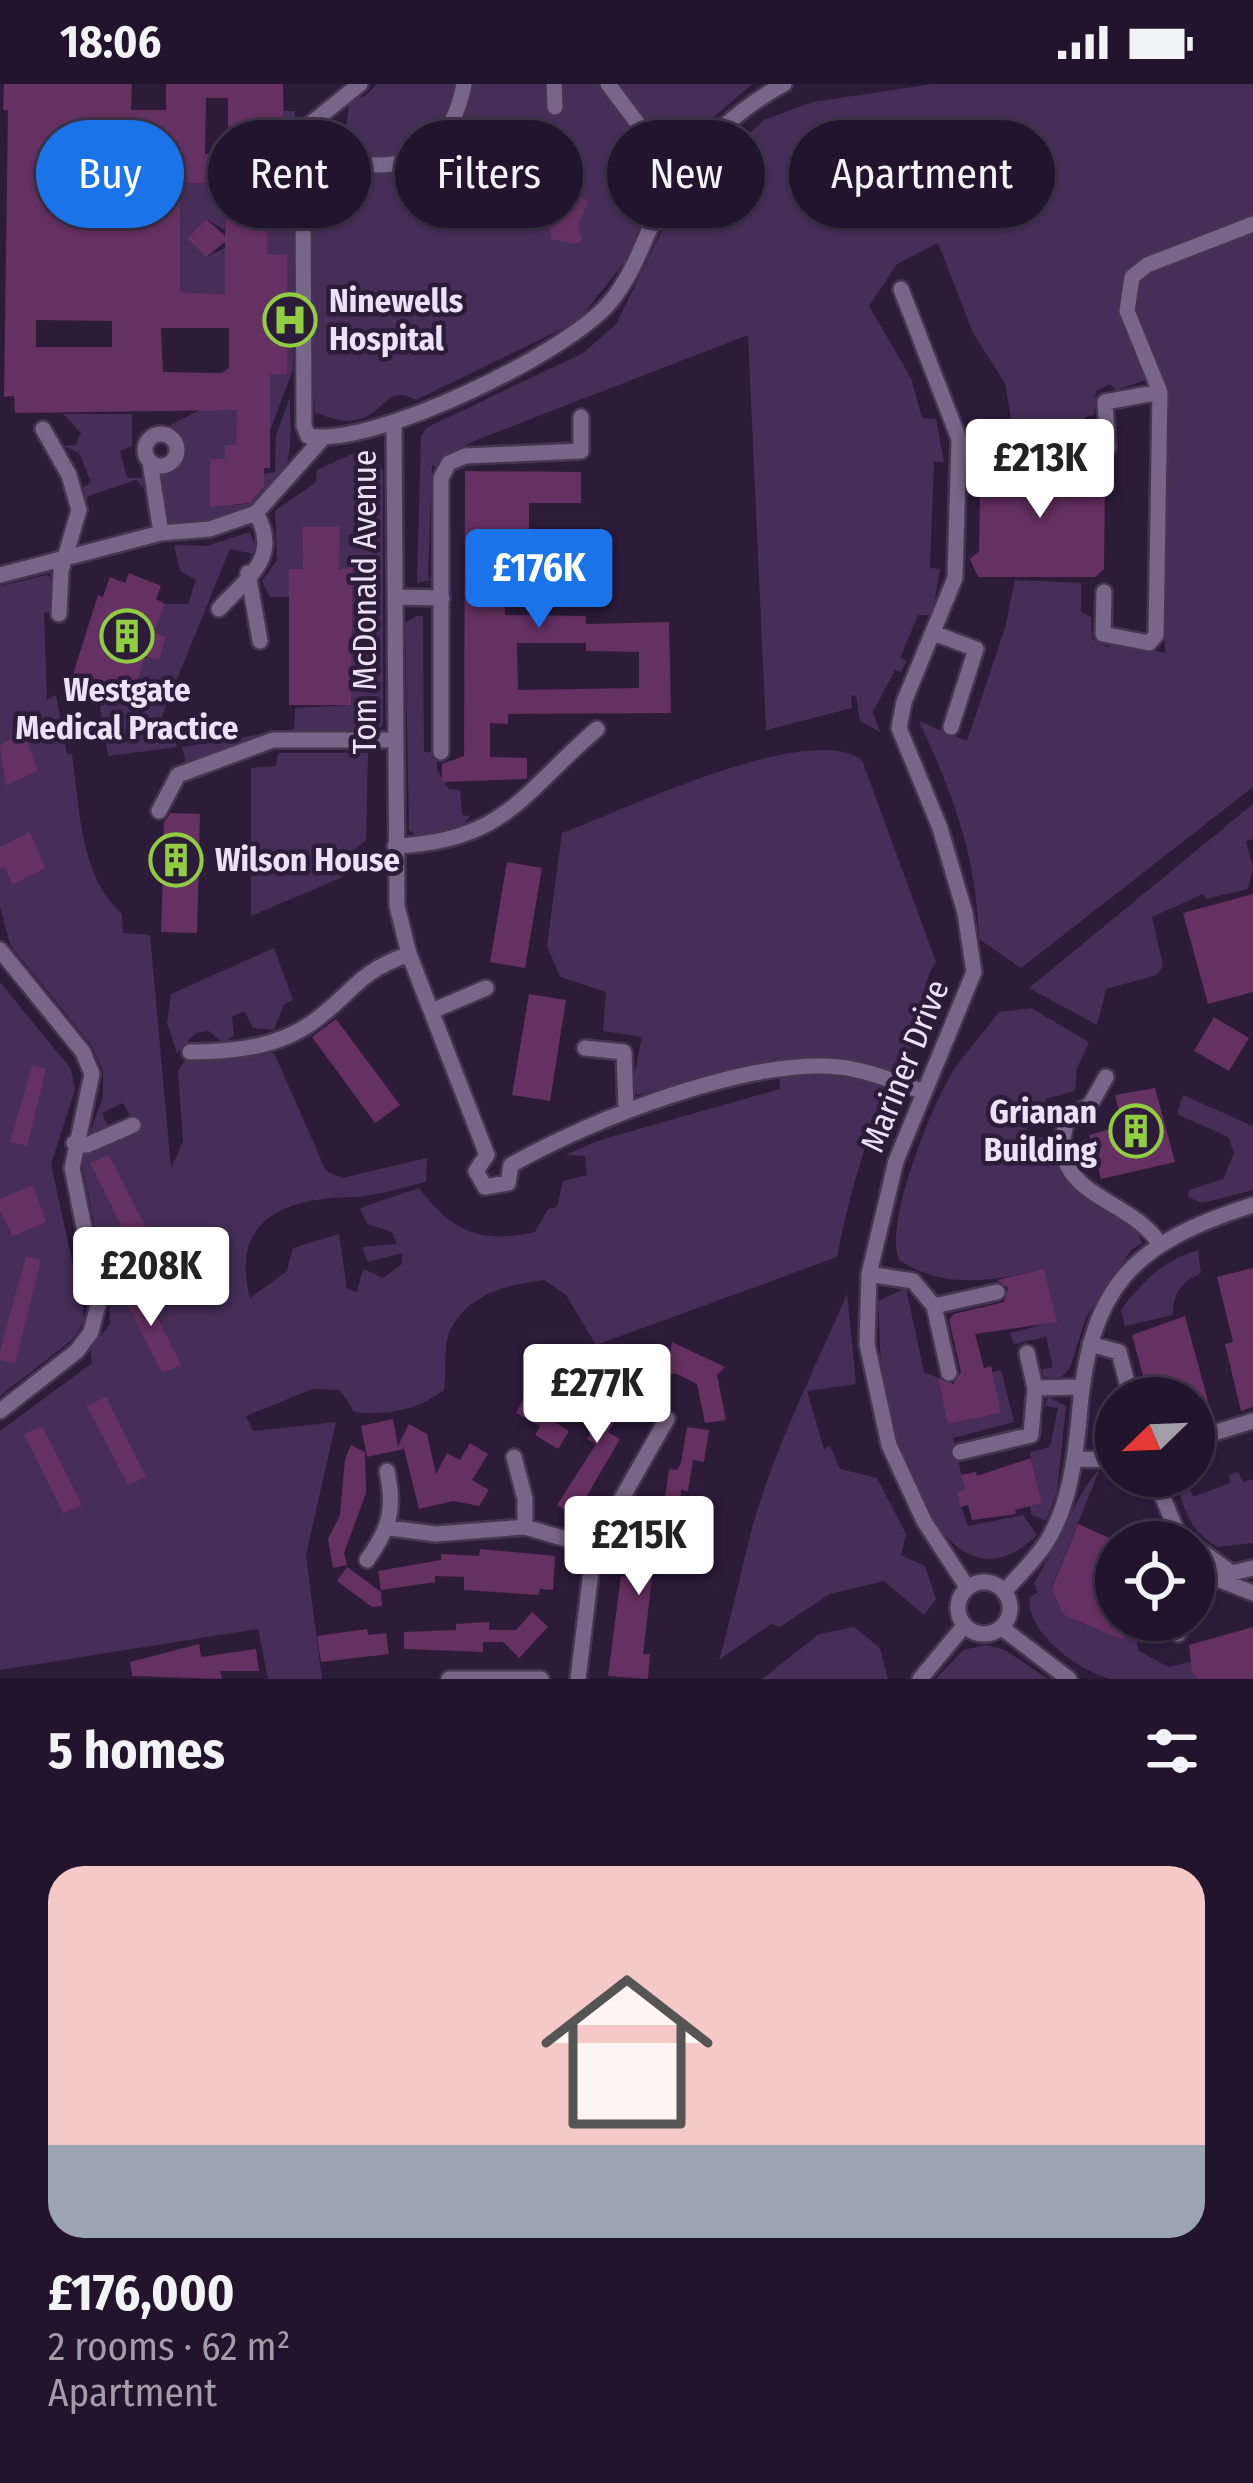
<!DOCTYPE html>
<meta charset="utf-8">
<style>
body{margin:0;font-family:"Fira Sans Condensed",sans-serif;background:#2a1d34;color:#f1f3f6;height:100vh;display:flex;flex-direction:column;font-size:45px;white-space:nowrap}
*{box-sizing:border-box;margin:0}
p{font-size:39px;color:#a29ea9}
.icon{flex:none;width:66px;height:66px;fill:none;stroke:currentColor;stroke-width:2;stroke-linecap:round;stroke-linejoin:round}
.map{position:relative;height:1595px;overflow:hidden}
.panel{display:flex;flex-direction:column;background:#22142c;flex:1}
.panel>*{flex:none}
.banner{position:absolute;left:36px;top:36px;width:1182px;height:108px;display:flex;gap:24px}
.needle{width:78px;rotate:247deg}
.tools{position:absolute;left:1095px;top:1293px;display:grid;gap:24px}
.tools a{display:grid;place-items:center;width:120px;height:120px;border-radius:50%;background:#22142c;box-shadow:0 3px 9px #0004,0 0 0 3px #3f3348;font-size:60px}
.price{position:absolute;translate:-50% -102px;padding:0 27px;border-radius:12px;background:#fff;color:#222;font-size:39px;line-height:78px;filter:drop-shadow(0 3px 6px #0008)}
.price::after{content:'';position:absolute;left:50%;top:72px;width:36px;height:27px;margin-left:-18px;background:inherit;clip-path:polygon(0 0,100% 0,50% 100%)}
.price.on{background:#1a73e8;color:#fff}
ul{padding:0;list-style:none}
li{display:grid;align-content:center;gap:24px;height:636px;padding:0 48px}
li+li{border-top:3px solid #3f3348}
li span{display:grid;place-items:center;height:372px;border-radius:36px;color:#555}
li>.icon{margin-inline-start:auto}
span .icon{width:216px;height:216px;fill:#fffc;stroke-width:1}
li b{font-size:51px}
h2{display:flex;justify-content:space-between;align-items:center;height:144px;padding:0 48px;font-size:51px}
.tag{padding:0 42px;border-radius:54px;background:#22142c;box-shadow:0 3px 9px #0004,0 0 0 3px #3f3348;font-size:42px;line-height:108px}
.tag.on{background:#1a73e8;color:#fff}
.status{display:flex;justify-content:space-between;align-items:center;height:84px;padding:0 60px;background:#22142c;direction:ltr}
.status svg{height:33px;fill:currentColor}
.map>svg:first-child{display:block}
.green{fill:#472e59}
.building{fill:#653062;fill-rule:evenodd}
.lines{fill:none;stroke-linecap:round;stroke-linejoin:round}
.minor-casing{stroke:#453550;stroke-width:20}
.minor{stroke:#7a658a;stroke-width:15}
.labels{text-anchor:middle;dominant-baseline:central;stroke-width:9;stroke-linejoin:round;paint-order:stroke}
.poi-label{font-size:33px;font-weight:bold;fill:#ede1f6;stroke:#2d1b3a;text-anchor:start}
.street-label{font-size:33px;fill:#ede1f6;stroke:#2d1b3a}
</style>
<div class="status"><b>18:06</b><svg viewBox="0 0 49 12"><path d="M0 12V9h3v3zM5 12V6h3v6zM10 12V3h3v9zM15 12V0h3v12zM26 1h20v11H26zM47 4h2v5h-2z"/></svg></div>
<div class="map">
<svg width="1253" height="1595" viewBox="0 0 1253 1595">
<rect width="100%" height="100%" fill="#2d1b3a"/>
<path class="green" d="M377 0H752L670 71 626 176 578 237 416 316C388 301 386 324 365 333 348 341 331 334 315 329L307 195 311 97 341 83 350 15 365 12Z
M933 0H1253V134L1126 192 1121 226 1146 296 1117 306 1110 300 1096 307 1094 331 1085 333 1084 361 1090 364 1089 372 1016 364 1005 299 973 249 938 159 897 180 869 222 911 294 922 334 936 335 944 378H934L930 484 940 485 932 531H918L900 574 907 577 901 588 895 586 873 628 880 648 860 637 856 611 851 613 852 624 766 646 748 251 474 357 450 369 440 383 432 381 428 494 434 495 417 499 421 351 428 343 583 269 616 240 679 112 764 36 813 18Z
M284 27H295L293 285 270 347H237L236 361H225V375H210V422L247 420 263 405 264 390 275 388 276 352 290 313C290 340 294 372 280 397 264 426 190 458 164 433L158 392 178 380 183 370 171 341 269 290H287V172L267 170V143L286 142Z
M180 99 227 100 225 146 206 135 187 154 206 173 225 164V210L180 208Z
M1253 146V703L1021 884 979 855C976 769 954 714 919 637L967 657 1005 544 1015 496 1081 499V528L1091 533 1092 555 1108 563 1116 558 1165 569 1167 306 1133 223 1138 195 1149 185Z
M63 330H132V362L120 367 127 394H142L144 405 136 396 88 412 86 425 81 405 91 398 79 369 63 362 76 361 81 349Z
M363 365 375 372 383 387V641L373 650 275 652 187 683 182 663 294 645 295 624 351 621 353 485H326L302 444 303 480 315 485H290L289 513H270L262 497 277 476 275 427 316 398 317 386Z
M250 448 258 471 230 465 162 632 171 638 158 644 160 654 174 655 177 663 108 672 99 617 90 605 118 615 123 603 133 606 143 572 159 577 166 553 152 548 165 520H188L196 496 180 487 174 461 206 462Z
M47 491 54 496 55 527 44 529 47 616 56 611 67 670H72C80 723 79 792 122 830L123 849 150 851 171 1084 183 1058 178 987 184 977 274 969 326 1087 342 1094 427 1074 426 1098C403 1103 376 1113 352 1113 286 1114 229 1135 250 1214L287 1187 293 1164 339 1150 347 1205 357 1208 363 1185 383 1194 402 1180V1169L368 1178 362 1163 397 1160 392 1148 367 1140 360 1124 419 1104C453 1149 482 1160 535 1148L548 1125 557 1123 563 1097 587 1091 585 1072 565 1071 600 1056 780 1005 778 974 637 1011 632 1003 642 953 603 947 606 908 560 893 547 862 562 749C623 727 808 636 862 676L936 878C919 902 925 929 915 956 907 976 893 993 884 1013 862 1066 848 1117 837 1173L596 1261 566 1211 544 1196C506 1201 467 1210 449 1249 443 1264 447 1289 444 1306 417 1326 387 1332 354 1328L340 1306 312 1305 246 1332 253 1347 336 1338 306 1471 322 1595H268L258 1545 0 1586V1347L92 1279 90 1265 110 1240 109 1213 82 1080 85 1066 136 1044 123 1019 102 1029 110 1047 87 1057 103 1013V987L92 962 10 861 0 822V502Z
M416 532H423L424 668 437 669V686L449 705 460 706 462 731 470 732 460 746 418 752 409 746 405 539Z
M278 669H368L366 756 353 767 345 792 251 832V684L276 682Z
M1253 720V755L1246 757 1253 784 1248 805 1206 815 1203 810 1152 833 1163 882 1157 891 1106 905 1097 941 1029 904Z
M274 864 293 916 284 920 274 946 253 944 245 928 232 932 234 951 223 959 209 947 196 949 177 969 167 939 171 910Z
M0 898 71 985 75 1006 51 1080 85 1236 72 1256 0 1312Z
M1031 924 1089 958 1077 984 1075 1007 1045 1015 1047 1032 1027 1044 1025 1052 1051 1055 1076 1107 1132 1137 1142 1159 1131 1166 1086 1233 1070 1284 1061 1293H1044L1041 1286 1053 1283 1046 1253 1014 1260 1010 1249 1056 1237 1044 1185C993 1197 945 1206 899 1176 884 1141 929 1030 948 996 961 972 983 950 999 928Z
M1183 1011 1253 1042V1106L1202 1119 1188 1113 1189 1106 1223 1095 1234 1069 1228 1053 1177 1030Z
M1198 1166 1201 1189C1181 1199 1173 1208 1173 1231L1125 1242 1121 1226C1142 1197 1163 1177 1198 1166Z
M906 1204 924 1288 938 1294 949 1340 1001 1329 992 1288 1001 1286 1014 1338 953 1354 965 1406 957 1409 968 1442 1023 1431 1037 1451C949 1537 896 1368 884 1302 879 1274 880 1245 878 1217Z
M847 1210 856 1300 807 1307 824 1365 830 1362 840 1385 877 1394 906 1450 901 1471 925 1482 936 1515 924 1531 884 1497 830 1510 780 1543 771 1540 719 1576C732 1531 741 1486 753 1441 775 1362 815 1285 847 1210Z
M1048 1313 1066 1322 1057 1407 1046 1437 1031 1430 1030 1422 1042 1419 1030 1368 1050 1363 1058 1324 1045 1322Z
M1099 1387 1052 1503 1063 1531 1123 1556 1131 1539 1139 1567 1168 1583 1194 1577 1198 1595C1172 1595 1137 1595 1111 1595 1080 1588 1024 1547 1030 1513L1038 1508 1034 1499C1050 1475 1086 1392 1099 1387Z
M1238 1388 1243 1398 1253 1395V1459L1218 1463C1186 1446 1183 1419 1175 1392H1186L1193 1413 1230 1399 1229 1391Z
M854 1543 880 1564 888 1595H762L819 1550Z
M986 1561 1005 1566 1048 1595H936L963 1566Z"/>
<path class="building" d="M4 0H132L131 26H166V0H283L286 142 267 143V170L287 171V290H270V384H264V403L249 419 210 423V375H225V361H236L237 326 15 329 14 312 4 313 8 26H3ZM206 14H228V70H205ZM180 99 227 100 225 152 206 135 187 154 206 173 225 158V210L180 208ZM36 236 112 237V263H36ZM161 244H229V284L222 289 163 288Z
M572 107 588 118 578 142 583 155 575 160 551 155 550 145 558 110Z
M980 381 1097 382 1105 391 1104 485 1095 493H978L970 475 979 467 980 408 971 390Z
M465 387 581 388V419H529V464H580V489H505V531L586 532V540L669 538 671 629 508 630V640L490 639V673L527 674V695L442 698V680L464 672ZM517 559H586V567L639 568V604L518 606Z
M302 443H340L339 485 353 484 351 621H289V485H303Z
M129 489 161 502 156 515 165 520 154 548 166 553 159 577 145 572 134 607 123 603 119 615 71 597 98 511 103 513 110 493 125 499Z
M24 650 38 687 6 701 0 661Z
M171 729 200 730 197 849 161 848 163 791H152L153 761H163L164 738Z
M30 748 45 784 13 800 5 783 0 785V763Z
M507 778 542 784 525 884 490 878Z
M1253 810V908L1208 920 1183 829Z
M529 910 566 916 550 1017 512 1011Z
M1214 933 1249 954 1229 987 1194 967Z
M336 935 400 1021 375 1039 312 953Z
M32 981 46 985 27 1062 10 1058Z
M1155 1004 1175 1078 1101 1095 1089 1051 1122 1042 1115 1011Z
M109 1071 149 1150 130 1159 90 1079Z
M33 1101 46 1138 13 1152 0 1127V1115Z
M26 1172 41 1176 15 1279 0 1276V1267Z
M1253 1184V1323L1241 1327 1225 1260 1233 1258 1217 1193Z
M1044 1185 1057 1238 975 1250 984 1284 991 1282 1001 1329 948 1340 938 1294 953 1300 961 1288 949 1236 954 1230 1004 1218 1008 1204 997 1196Z
M141 1201 181 1281 162 1289 122 1210Z
M1185 1232 1211 1328 1194 1333V1314H1149L1132 1251Z
M672 1258 725 1283 717 1291 726 1336 705 1339 697 1300 675 1289 666 1293Z
M656 1265 663 1294 647 1300 642 1289 636 1299 627 1276Z
M610 1294 632 1307 608 1348 620 1355 575 1432 557 1421 596 1360 587 1355 602 1330 593 1323Z
M526 1310 542 1318 538 1327 569 1347 558 1365 535 1351 540 1342 516 1329Z
M106 1313 146 1393 128 1401 87 1322Z
M393 1335 398 1362 409 1340 427 1350 436 1390 447 1369 460 1376 470 1359 488 1370 472 1396 489 1406 479 1422 453 1417 419 1425 404 1365 367 1373 361 1342Z
M42 1342 82 1421 63 1429 24 1350Z
M687 1343 709 1346 704 1378 693 1376 688 1407 681 1406 680 1417 665 1415 669 1385 677 1386 681 1379Z
M351 1361 365 1368 366 1409 344 1469 347 1481 333 1484 328 1455 340 1431 345 1375Z
M1031 1374 1042 1419 1015 1426 1016 1430 972 1436 968 1421 960 1423 957 1408 965 1406 961 1391 976 1388 977 1392Z
M654 1415 674 1418 662 1478 654 1477 643 1570H650L648 1595 608 1592 621 1492 630 1493 634 1452 648 1453Z
M1078 1440 1114 1456 1110 1466 1116 1474 1106 1498 1116 1503V1536H1132L1123 1556 1063 1531 1052 1504Z
M480 1465 555 1472 553 1506 540 1505 539 1511 464 1506V1493L435 1492V1498L381 1506 378 1487 441 1476V1470L479 1472Z
M347 1483 381 1508 382 1522 372 1523 337 1497Z
M532 1528 548 1543 519 1574 503 1558H483V1568L404 1565V1548L456 1546V1540L489 1538V1546H516Z
M1253 1543V1595H1198L1192 1588 1189 1561Z
M367 1545 368 1551 386 1549 389 1570 321 1578 317 1552Z
M199 1560 201 1573 256 1565 259 1587H220L222 1595 132 1592 130 1578Z"/>
<g class="lines">
<g class="minor-casing">
<path id="minor" d="M360 0 309 41 303 101 304 342 308 352C373 364 570 268 611 217 636 187 647 146 665 112 689 68 741 23 784 0
M554 0 555 23
M608 0 678 93
M307 65C327 68 344 78 363 80 422 87 454 54 464 0
M901 205 959 355 955 494 904 618 899 644 940 744 965 829 974 888 896 1077 869 1190 867 1260 889 1361 924 1437 967 1503
M394 339 397 822 409 870 487 1071
M43 345 69 391 79 426 61 487 59 530
M145 366a16 16 0 1 1 32 0a16 16 0 1 1-32 0Z
M1108 364 1105 318 1160 308
M150 378 161 449
M248 489 260 557
M0 491 161 449 210 445 256 429 322 355
M1104 508 1103 550 1149 559 1156 551 1160 308 1127 227 1132 193 1147 181 1253 140
M395 513 442 514
M219 525C249 492 281 473 256 429
M936 550 976 565 951 643
M441 668V394L449 379 465 372 581 367V333
M159 727 178 691 273 656H395
M395 762C506 757 522 709 597 645
M0 866 83 968 92 990 72 1084 99 1217 91 1248 77 1267 0 1327
M432 927 486 904
M585 964 624 968 626 1025
M190 968C234 968 281 963 317 935 358 904 355 890 409 870
M1106 993 1090 1021 1068 1033C1041 1112 1128 1111 1159 1159
M74 1059 87 1061 133 1041
M487 1071 476 1087 485 1103 508 1099 511 1081
M511 1081C589 1036 750 973 840 983 867 986 896 998 921 1007
M869 1190 913 1197 934 1222
M1090 1260 1119 1268 1131 1314
M949 1289 934 1222 997 1208
M1035 1304 1081 1303
M1194 1355 1253 1337
M960 1368 1031 1351 1035 1304 1027 1269
M514 1373 525 1415V1443
M1076 1375 1116 1376
M1154 1392 1178 1450 1189 1458
M390 1444 436 1450 525 1443 594 1463
M1194 1462 1232 1489 1253 1484
M367 1476C390 1444 395 1425 387 1387
M1210 1492 1253 1509
M958 1524a26 26 0 1 1 52 0a26 26 0 1 1-52 0Z
M1004 1508C1018 1492 1035 1476 1046 1459 1069 1423 1075 1376 1079 1335 1089 1203 1130 1160 1253 1121
M1194 1521 1217 1479
M1002 1544 1069 1595
M1178 1550 1186 1536
M449 1595H541
M578 1595 594 1463 667 1335 650 1325
M920 1595 964 1542"/>
</g>
<use href="#minor" class="minor"/>
</g>
<defs>
<g id="hospital-ring" transform="scale(2.7)"><circle r="9.5" fill="#2d1b3a" stroke="#91cd40" stroke-width="1.5"/><path d="M-5-5h3v3.5h4V-5h3V5h-3V1.5h-4V5h-3Z" fill="#91cd40"/></g>
<g id="building-ring" transform="scale(2.7)"><circle r="9.5" fill="#2d1b3a" stroke="#91cd40" stroke-width="1.5"/><path d="M-4-6H4V6H1V3H-1V6H-4ZM-2.5-4.3h1.7v1.8h-1.7ZM.8-4.3h1.7v1.8H.8ZM-2.5-1h1.7V.8h-1.7ZM.8-1h1.7V.8H.8Z" fill="#91cd40"/></g>
</defs>
<g fill-rule="evenodd">
<use href="#hospital-ring" x="290" y="236"/>
<use href="#building-ring" x="127" y="552"/>
<use href="#building-ring" x="176" y="776"/>
<use href="#building-ring" x="1136" y="1047"/>
</g>
<g class="labels">
<g class="poi-label">
<text x="329" y="217">Ninewells<tspan x="329" dy="38">Hospital</tspan></text>
<text x="127" y="606" text-anchor="middle">Westgate<tspan x="127" dy="38">Medical Practice</tspan></text>
<text x="215" y="776">Wilson House</text>
<text x="1097" y="1028" text-anchor="end">Grianan<tspan x="1097" dy="38">Building</tspan></text>
</g>
<g class="street-label">
<text transform="translate(365 518) rotate(-90)">Tom McDonald Avenue</text>
<text transform="translate(905 982) rotate(-68)">Mariner Drive</text>
</g>
</g>
</svg>
<div class="tools">
<a><svg class="needle" viewBox="-14 -14 28 28"><path d="M0-13l5 13h-10z" fill="#e53935"/><path d="M0 13l5-13h-10z" fill="#a29ea9"/></svg></a>
<a><svg class="icon" aria-label="locate" viewBox="0 0 24 24"><circle cx="12" cy="12" r="6"/><path d="M12 2v4M12 18v4M2 12h4M18 12h4"/></svg></a>
</div>
<b class="price" style="left:1040px;top:437px">£213K</b>
<b class="price on" style="left:539px;top:547px">£176K</b>
<b class="price" style="left:151px;top:1245px">£208K</b>
<b class="price" style="left:597px;top:1362px">£277K</b>
<b class="price" style="left:639px;top:1514px">£215K</b>
<div class="banner">
<a class="tag on">Buy</a>
<a class="tag">Rent</a>
<a class="tag">Filters</a>
<a class="tag">New</a>
<a class="tag">Apartment</a>
</div>
</div>
<section class="panel">
<h2>5 homes<svg class="icon" aria-label="filters" viewBox="0 0 24 24"><path d="M4 7h16M4 17h16"/><circle cx="9" cy="7" r="2"/><circle cx="15" cy="17" r="2"/></svg></h2>
<ul>
<li><span style="background:linear-gradient(#f6c9c9 75%,#9aa5b1 0)"><svg class="icon" aria-label="home" viewBox="0 0 24 24"><path d="M3 11l9-7 9 7M6 9v11h12V9"/></svg></span><div><b>£176,000</b><p>2 rooms · 62 m²</p><p>Apartment</p></div></li>
</ul>
</section>
